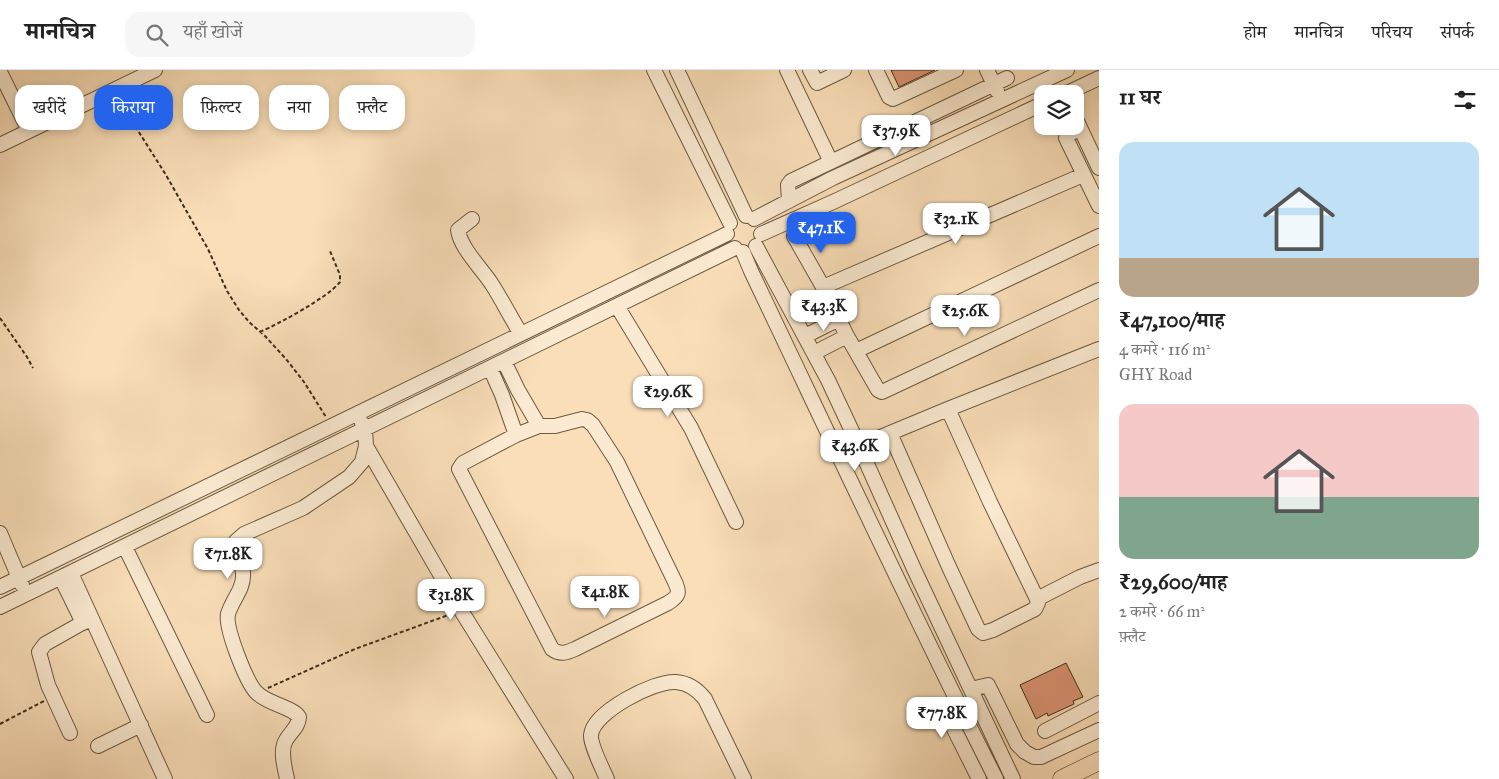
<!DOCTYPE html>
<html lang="hi">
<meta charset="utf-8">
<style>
body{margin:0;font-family:"IM FELL Great Primer","Noto Serif Devanagari",serif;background:#f6f6f6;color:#222;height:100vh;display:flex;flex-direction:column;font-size:19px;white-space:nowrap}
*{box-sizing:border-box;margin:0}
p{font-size:16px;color:#767676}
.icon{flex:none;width:28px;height:28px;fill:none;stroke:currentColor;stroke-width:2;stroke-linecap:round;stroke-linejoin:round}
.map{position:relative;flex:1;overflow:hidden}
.panel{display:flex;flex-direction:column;background:#fff;width:400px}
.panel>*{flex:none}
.hud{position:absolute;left:15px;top:15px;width:475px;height:45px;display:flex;gap:10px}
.tools{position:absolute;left:1034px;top:15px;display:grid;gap:10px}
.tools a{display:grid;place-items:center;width:50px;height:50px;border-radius:10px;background:#fff;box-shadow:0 2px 8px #0003;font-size:25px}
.price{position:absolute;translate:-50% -42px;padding:0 11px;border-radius:10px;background:#fff;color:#222;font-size:16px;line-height:32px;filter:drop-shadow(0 1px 2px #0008)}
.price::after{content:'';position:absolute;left:50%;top:30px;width:15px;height:11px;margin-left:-8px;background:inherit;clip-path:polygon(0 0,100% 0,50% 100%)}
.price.current{background:#2563eb;color:#fff}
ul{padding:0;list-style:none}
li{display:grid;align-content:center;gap:10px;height:265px;padding:0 20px}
li span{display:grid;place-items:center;height:155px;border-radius:15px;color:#555}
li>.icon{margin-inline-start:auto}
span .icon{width:90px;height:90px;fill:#fffc;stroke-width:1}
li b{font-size:21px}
h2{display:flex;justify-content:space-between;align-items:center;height:60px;padding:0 20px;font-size:21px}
.pill{padding:0 18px;border-radius:15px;background:#fff;box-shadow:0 2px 8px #0003;font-size:18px;line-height:45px}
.pill.current{background:#2563eb;color:#fff}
header{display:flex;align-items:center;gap:30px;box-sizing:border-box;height:70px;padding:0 25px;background:#fff;border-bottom:1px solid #e0e0e0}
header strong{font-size:24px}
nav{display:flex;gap:28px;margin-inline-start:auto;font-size:18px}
.search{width:350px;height:45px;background:#f6f6f6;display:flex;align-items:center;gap:12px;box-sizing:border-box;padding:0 18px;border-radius:15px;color:#767676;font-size:19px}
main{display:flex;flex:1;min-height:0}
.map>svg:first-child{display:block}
.building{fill:#dd9576;stroke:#3d2e1b}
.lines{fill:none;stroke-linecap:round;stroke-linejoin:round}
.minor-casing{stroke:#6c5a42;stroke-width:16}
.major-casing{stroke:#3d2e1b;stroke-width:19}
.path{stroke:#3d2e1b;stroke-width:2;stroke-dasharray:4 2.5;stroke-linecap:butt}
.minor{stroke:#fbead1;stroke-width:14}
.major{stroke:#f9deb8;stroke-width:18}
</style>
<header>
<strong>मानचित्र</strong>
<div class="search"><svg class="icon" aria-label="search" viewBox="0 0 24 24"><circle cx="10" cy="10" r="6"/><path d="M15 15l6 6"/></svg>यहाँ खोजें</div>
<nav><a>होम</a><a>मानचित्र</a><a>परिचय</a><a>संपर्क</a></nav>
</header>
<main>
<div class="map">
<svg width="1099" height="709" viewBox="0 0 1099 709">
<rect width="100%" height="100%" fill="#f9deb8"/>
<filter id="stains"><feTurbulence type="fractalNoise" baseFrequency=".004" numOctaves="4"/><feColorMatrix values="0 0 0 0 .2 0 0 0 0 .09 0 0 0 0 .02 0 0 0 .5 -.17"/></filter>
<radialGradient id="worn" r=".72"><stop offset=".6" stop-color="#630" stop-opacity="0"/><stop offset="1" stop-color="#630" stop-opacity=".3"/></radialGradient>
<path class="building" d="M891 0H935L899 17Z
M1066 593 1083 627 1073 631 1074 634 1048 646 1047 643 1036 649 1020 615Z"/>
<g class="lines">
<g class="minor-casing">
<path id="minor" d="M654 0 730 153
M677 0 746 146
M787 0 831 92
M810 0 817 13 844 0
M876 0 889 27 893 29 956 0
M987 0 997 21
M0 2 29 61
M1065 24 1099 8
M1075 47 1099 98
M1080 59 1067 65 1066 68 1099 136
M0 75 155 0
M1083 105 823 217 847 266 878 320 882 322 1099 220
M789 131 788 115 791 111 1007 8
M472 149 458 160C460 178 484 201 493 216 503 232 511 248 521 264
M754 149 833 108 1067 0
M761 164 833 132 1042 34
M794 166 823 217
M756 176 828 310 859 376 914 499 1013 709
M743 182 751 201C832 371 911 541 996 709
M617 236 691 358 736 452
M805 266 839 249
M856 281 1099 166
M814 283 847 266
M504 291 518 320 539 356
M490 298 502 325 516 365
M582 349 587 350 593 355 617 392 675 512C680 523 679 526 668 533L575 579C566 583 560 585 552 579L459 399 463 393 516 365 539 356H555Z
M890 363 949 497 978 559 983 563 993 560 1035 539 1038 533 1037 529 990 432 948 339
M366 376 462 542 566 709
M859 376 948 339 1099 279
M0 463 22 515
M125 477 207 645
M71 503 165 709
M61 508 83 553
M0 517 727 164
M1037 529 1080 507 1099 500
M0 537 735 178
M971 619 988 615 1017 674 1025 682 1034 687H1041L1099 660
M955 629 949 640 948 647 979 709
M1045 661 1099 633
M70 663 48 615 39 582 45 574 91 548
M98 676 141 655
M287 709C285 698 280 683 285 672 289 663 299 657 299 647 293 637 267 634 256 622 246 611 225 558 228 544 232 530 244 519 243 504 243 493 234 483 236 471L244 464 303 438 349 407 362 392 366 376 365 359 362 353
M607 709C603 700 590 674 591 665 593 642 655 610 676 612 688 613 698 620 705 629L744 709"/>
</g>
<g class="major-casing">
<path id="major" d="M1062 709 1099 691"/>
</g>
<path class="path" d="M118 29 166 105 208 179 227 221 239 240 249 252 265 266 286 289 304 312 326 347
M0 248 27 287 33 298
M260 262C280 253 327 228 340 212V205L330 181
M268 618 355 579 451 544
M0 654 44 631"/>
<use href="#minor" class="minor"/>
<use href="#major" class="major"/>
</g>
<rect width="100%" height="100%" filter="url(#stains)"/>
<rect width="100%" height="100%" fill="url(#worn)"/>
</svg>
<div class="tools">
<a><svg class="icon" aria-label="layers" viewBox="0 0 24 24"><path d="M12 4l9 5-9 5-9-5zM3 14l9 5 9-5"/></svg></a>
</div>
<b class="price" style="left:896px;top:87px">₹37.9K</b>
<b class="price" style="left:956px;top:175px">₹32.1K</b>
<b class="price current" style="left:821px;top:184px">₹47.1K</b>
<b class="price" style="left:824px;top:262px">₹43.3K</b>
<b class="price" style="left:965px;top:267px">₹25.6K</b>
<b class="price" style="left:668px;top:348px">₹29.6K</b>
<b class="price" style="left:855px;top:402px">₹43.6K</b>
<b class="price" style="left:228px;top:510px">₹71.8K</b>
<b class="price" style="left:605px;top:548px">₹41.8K</b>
<b class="price" style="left:451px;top:551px">₹31.8K</b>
<b class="price" style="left:942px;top:669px">₹77.8K</b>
<div class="hud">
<a class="pill">खरीदें</a>
<a class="pill current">किराया</a>
<a class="pill">फ़िल्टर</a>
<a class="pill">नया</a>
<a class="pill">फ़्लैट</a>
</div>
</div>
<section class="panel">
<h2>11 घर<svg class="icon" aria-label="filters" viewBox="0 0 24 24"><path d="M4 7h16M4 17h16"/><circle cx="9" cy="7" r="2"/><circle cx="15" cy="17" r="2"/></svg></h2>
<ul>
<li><span style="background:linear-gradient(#bfe0f5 75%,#b9a48a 0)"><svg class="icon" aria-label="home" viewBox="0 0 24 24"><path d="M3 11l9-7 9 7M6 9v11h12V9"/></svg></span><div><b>₹47,100/माह</b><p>4 कमरे · 116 m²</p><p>GHY Road</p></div></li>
<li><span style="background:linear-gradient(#f6c9c9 60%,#7fa58c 0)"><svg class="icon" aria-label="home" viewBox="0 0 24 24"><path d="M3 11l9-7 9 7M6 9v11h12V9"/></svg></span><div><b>₹29,600/माह</b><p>2 कमरे · 66 m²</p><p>फ़्लैट</p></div></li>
</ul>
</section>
</main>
